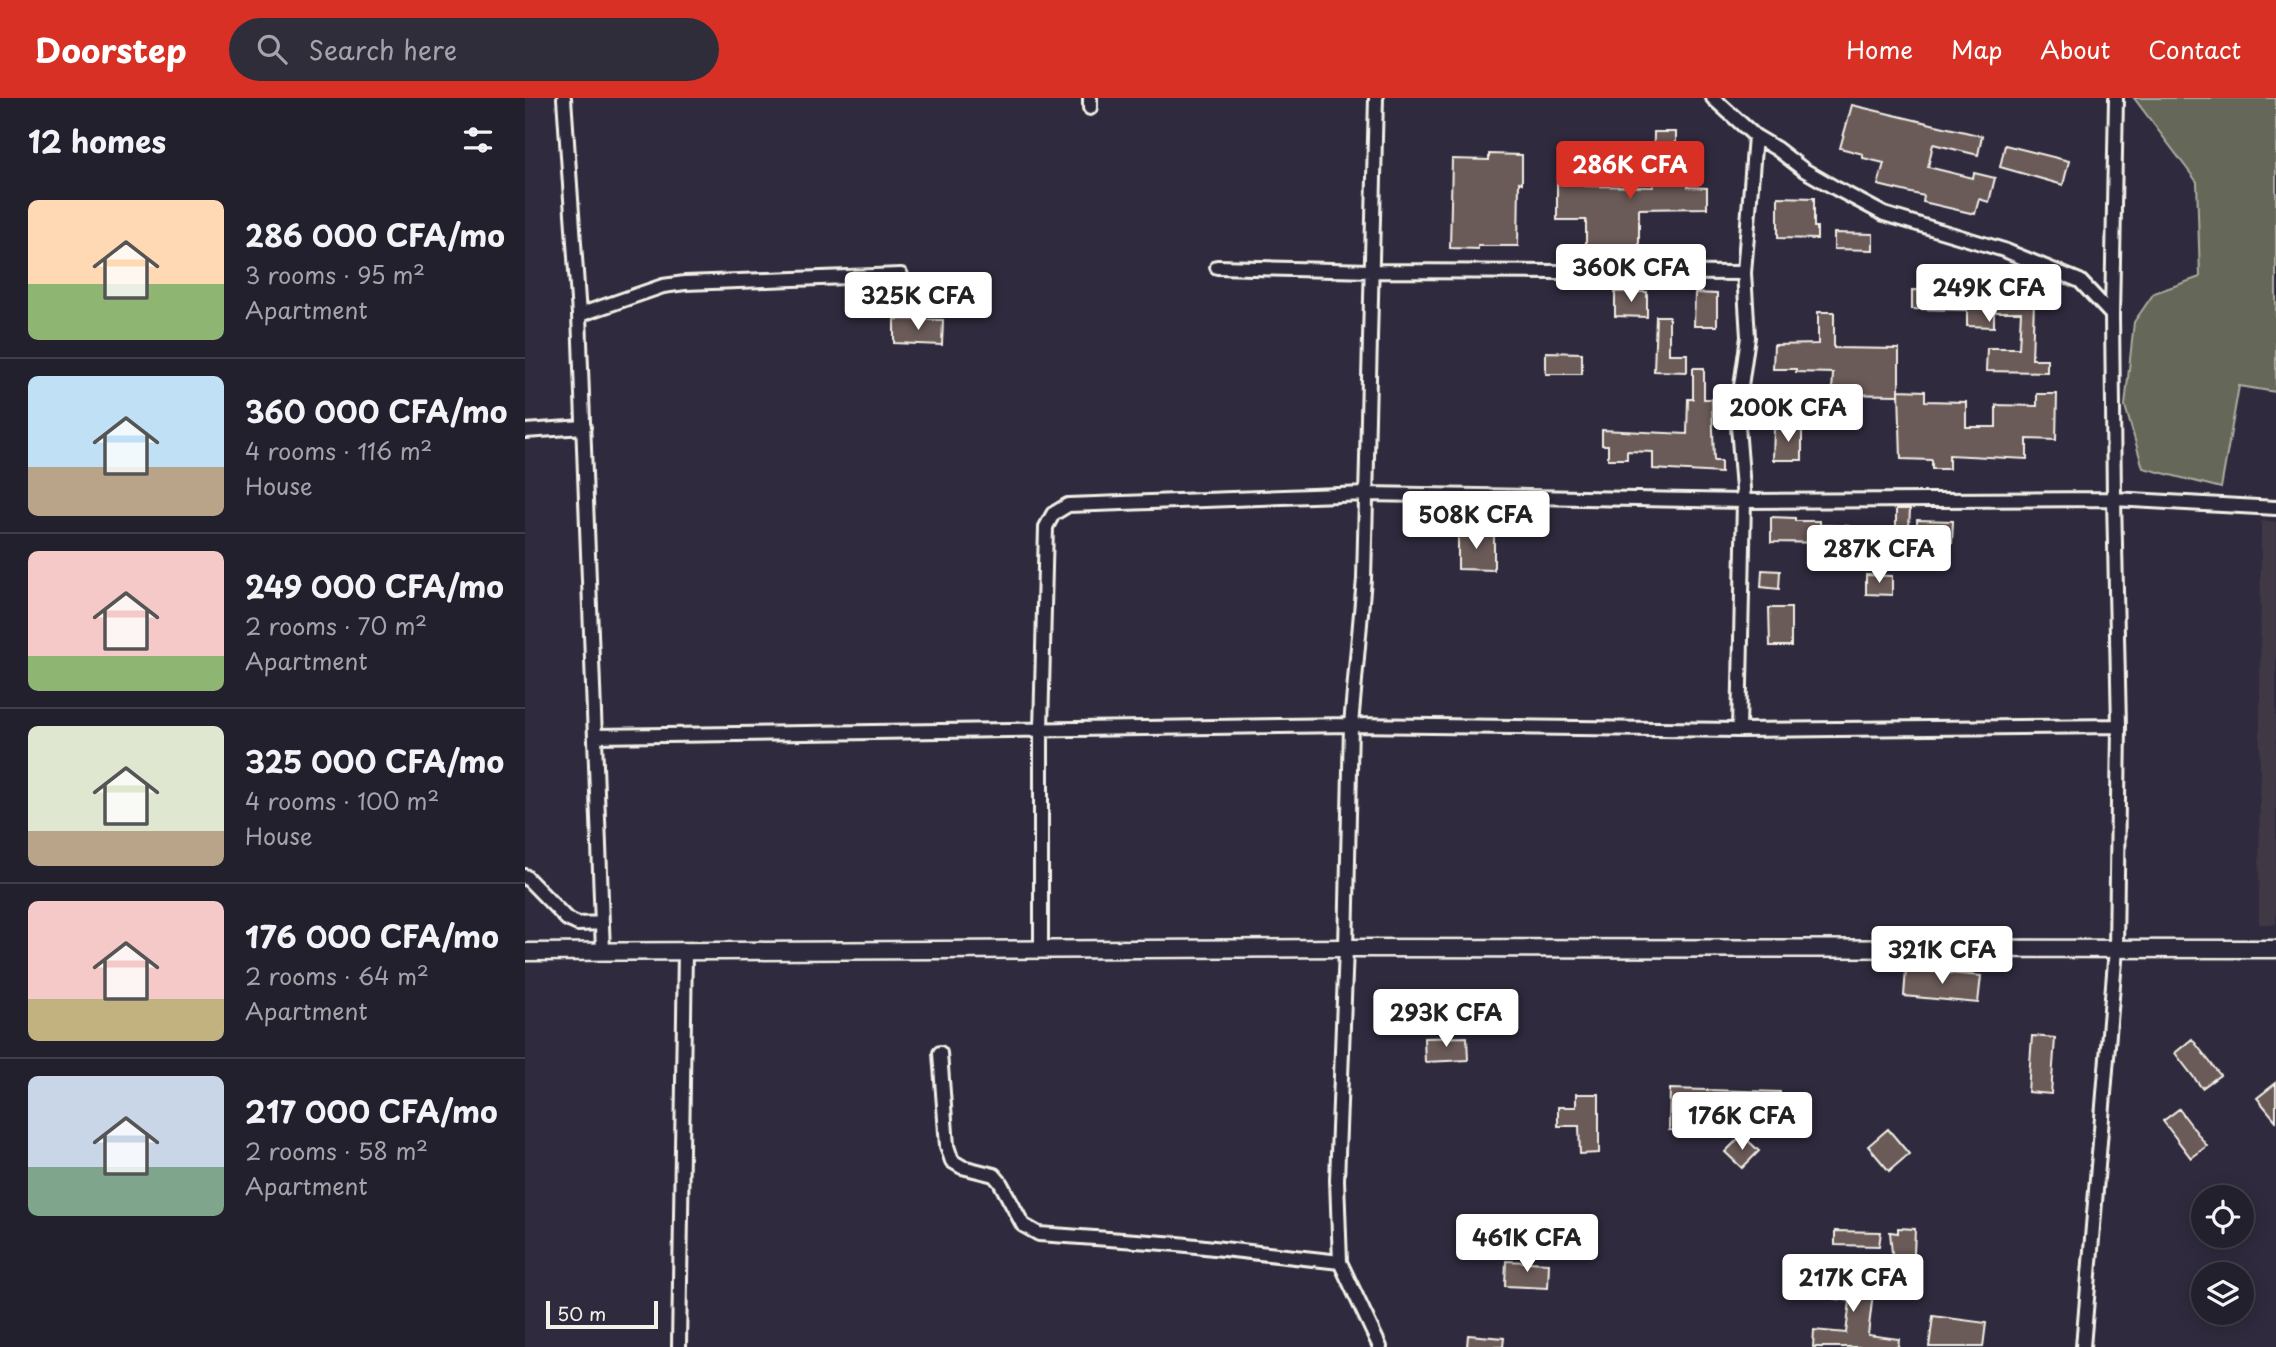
<!DOCTYPE html>
<meta charset="utf-8">
<style>
body{margin:0;font-family:"Playpen Sans",sans-serif;background:#2f2d3a;color:#f1f3f6;height:100vh;display:flex;flex-direction:column;font-size:26px;white-space:nowrap}
*{box-sizing:border-box;margin:0}
p{font-size:23px;color:#a3a3aa}
.icon{flex:none;width:38px;height:38px;fill:none;stroke:currentColor;stroke-width:2;stroke-linecap:round;stroke-linejoin:round}
.map{position:relative;flex:1;overflow:hidden}
.panel{display:flex;flex-direction:column;background:#23202e;width:525px}
.panel>*{flex:none}
.tools{position:absolute;left:1666px;top:1087px;display:grid;gap:14px}
.tools a{display:grid;place-items:center;width:63px;height:63px;border-radius:50%;background:#23202e;box-shadow:0 4px 18px #0003,0 0 0 2px #403e4a;font-size:35px}
.scale{position:absolute;left:21px;bottom:18px;width:112px;box-sizing:border-box;padding-left:7px;border:4px solid #f4f1e8;border-top:0;font-size:19px;line-height:24px;white-space:nowrap;color:#f4f1e8;-webkit-text-stroke:5px #2f2a3d;paint-order:stroke}
.price{position:absolute;translate:-50% -60px;padding:0 16px;border-radius:7px;background:#fff;color:#222;font-size:23px;line-height:46px;filter:drop-shadow(0 2px 4px #0008)}
.price::after{content:'';position:absolute;left:50%;top:42px;width:21px;height:16px;margin-left:-10px;background:inherit;clip-path:polygon(0 0,100% 0,50% 100%)}
.price.current{background:#d93025;color:#fff}
ul{padding:0;list-style:none}
li{display:flex;align-items:center;gap:21px;height:175px;padding:0 28px}
li+li{border-top:2px solid #403e4a}
li span{display:grid;place-items:center;flex:none;width:196px;height:140px;border-radius:10px;color:#555}
li>.icon{margin-inline-start:auto}
span .icon{width:84px;height:84px;fill:#fffc;stroke-width:1}
li b{font-size:30px}
h2{display:flex;justify-content:space-between;align-items:center;height:84px;padding:0 28px;font-size:30px}
header{display:flex;align-items:center;gap:42px;box-sizing:border-box;height:98px;padding:0 35px;background:#d93025;color:#fff}
header strong{font-size:33px}
nav{display:flex;gap:38px;margin-inline-start:auto;font-size:24px}
.search{width:490px;height:63px;background:#2f2d3a;display:flex;align-items:center;gap:18px;box-sizing:border-box;padding:0 24px;border-radius:38px;color:#a3a3aa;font-size:26px}
main{display:flex;flex:1;min-height:0}
.map>svg:first-child{display:block}
.built{fill:#413845}
.green{fill:#656759;stroke:#acaca0;stroke-width:2}
.building{fill:#6a5a58;stroke:#f4f1e8;stroke-width:2}
.lines{fill:none;stroke-linecap:round;stroke-linejoin:round}
.street-casing{stroke:#f4f1e8;stroke-width:18}
.secondary-casing{stroke:#f4f1e8;stroke-width:21}
.street{stroke:#2f2a3d;stroke-width:12}
.secondary{stroke:#2f2a3d;stroke-width:16}
</style>
<header>
<strong>Doorstep</strong>
<div class="search"><svg class="icon" aria-label="search" viewBox="0 0 24 24"><circle cx="10" cy="10" r="6"/><path d="M15 15l6 6"/></svg>Search here</div>
<nav><a>Home</a><a>Map</a><a>About</a><a>Contact</a></nav>
</header>
<main>
<section class="panel">
<h2>12 homes<svg class="icon" aria-label="filters" viewBox="0 0 24 24"><path d="M4 7h16M4 17h16"/><circle cx="9" cy="7" r="2"/><circle cx="15" cy="17" r="2"/></svg></h2>
<ul>
<li><span style="background:linear-gradient(#ffd9b3 60%,#8fb573 0)"><svg class="icon" aria-label="home" viewBox="0 0 24 24"><path d="M3 11l9-7 9 7M6 9v11h12V9"/></svg></span><div><b>286 000 CFA/mo</b><p>3 rooms · 95 m²</p><p>Apartment</p></div></li>
<li><span style="background:linear-gradient(#bfe0f5 65%,#b9a48a 0)"><svg class="icon" aria-label="home" viewBox="0 0 24 24"><path d="M3 11l9-7 9 7M6 9v11h12V9"/></svg></span><div><b>360 000 CFA/mo</b><p>4 rooms · 116 m²</p><p>House</p></div></li>
<li><span style="background:linear-gradient(#f6c9c9 75%,#8fb573 0)"><svg class="icon" aria-label="home" viewBox="0 0 24 24"><path d="M3 11l9-7 9 7M6 9v11h12V9"/></svg></span><div><b>249 000 CFA/mo</b><p>2 rooms · 70 m²</p><p>Apartment</p></div></li>
<li><span style="background:linear-gradient(#dfe7d0 75%,#b9a48a 0)"><svg class="icon" aria-label="home" viewBox="0 0 24 24"><path d="M3 11l9-7 9 7M6 9v11h12V9"/></svg></span><div><b>325 000 CFA/mo</b><p>4 rooms · 100 m²</p><p>House</p></div></li>
<li><span style="background:linear-gradient(#f6c9c9 70%,#c2b280 0)"><svg class="icon" aria-label="home" viewBox="0 0 24 24"><path d="M3 11l9-7 9 7M6 9v11h12V9"/></svg></span><div><b>176 000 CFA/mo</b><p>2 rooms · 64 m²</p><p>Apartment</p></div></li>
<li><span style="background:linear-gradient(#c9d6e8 65%,#7fa58c 0)"><svg class="icon" aria-label="home" viewBox="0 0 24 24"><path d="M3 11l9-7 9 7M6 9v11h12V9"/></svg></span><div><b>217 000 CFA/mo</b><p>2 rooms · 58 m²</p><p>Apartment</p></div></li>
</ul>
</section>
<div class="map">
<svg width="1751" height="1249" viewBox="0 0 1751 1249">
<rect width="100%" height="100%" fill="#2f2a3d"/>
<filter id="ink" filterUnits="userSpaceOnUse"><feTurbulence type="fractalNoise" baseFrequency=".0143" numOctaves="2"/><feDisplacementMap in="SourceGraphic" scale="14" xChannelSelector="R" yChannelSelector="G"/><feConvolveMatrix kernelMatrix="1 2 1 2 8 2 1 2 1" color-interpolation-filters="sRGB"/></filter>
<g filter="url(#ink)">
<path class="built" d="M1736 423 1751 424V826H1734Z"/>
<path class="green" d="M1609 0H1751V294L1714 288 1696 390 1618 370 1600 308 1609 224 1629 195 1675 179 1672 84Z"/>
<path class="building" d="M1327 7 1457 38 1453 57 1408 46 1403 69 1448 80 1449 75 1470 80 1464 104 1454 101 1450 116 1398 104 1399 98 1353 87 1359 65 1338 60V56L1315 50Z
M1129 34H1151V64H1163V89L1182 90V110L1114 111V154L1061 153V122H1032V85L1060 86V88L1128 89Z
M1480 47 1544 63 1538 87 1475 69Z
M964 56 997 57V85L994 84 993 148H953V151L925 150 927 61 964 62Z
M1253 99 1289 100V129H1292V141L1253 140Z
M1309 135 1348 136V152L1309 151Z
M1387 192 1474 193V202L1509 204 1507 261H1522V274L1461 273 1462 250H1494L1496 214H1469V229L1442 228V212L1387 211Z
M1090 194H1122V219L1090 218Z
M1170 195 1192 196V228H1169Z
M1293 214H1309V250L1374 251V297L1307 296 1308 275 1271 274V271H1248L1249 247 1293 246Z
M1131 218H1144V256H1162V274L1129 273Z
M369 221 418 222 417 247 369 245Z
M1021 254 1057 255V276H1021Z
M1168 270H1179V301H1187L1189 363H1196V375L1128 371V354L1102 353V361H1083V347H1077V332L1162 336 1163 301H1168Z
M1374 292 1400 293V303L1441 304V329H1471V307L1512 308V296H1532L1531 342 1502 341V361L1424 357V371H1407V362L1376 361Z
M1249 330 1277 331V362H1248Z
M1371 411H1385L1384 430H1371Z
M1246 419 1270 420V423H1295V427L1324 428V459H1307V445L1246 444Z
M1392 422 1428 423 1427 445 1392 444Z
M933 435H969V472L933 471Z
M1237 472 1255 473 1254 491 1236 489Z
M1341 477 1367 478V497L1341 496Z
M1244 510H1266V548H1245Z
M1381 871 1456 878 1453 905 1379 898Z
M1507 938 1530 940 1526 996 1503 994Z
M942 939 943 962 900 964 899 940Z
M1667 941 1695 977 1677 990 1650 955Z
M1751 985V1023L1732 1000Z
M1145 991 1255 994 1254 1035 1144 1032Z
M1051 996H1074V1055L1055 1056 1054 1028H1033V1009H1051Z
M1654 1011 1682 1048 1666 1060 1638 1023Z
M1363 1031 1384 1056 1364 1073 1343 1048Z
M1217 1037 1234 1053 1217 1070 1200 1054Z
M1373 1130 1390 1131 1389 1156 1392 1185 1370 1187 1365 1134 1373 1135Z
M1310 1133 1356 1134 1354 1148 1310 1147Z
M981 1163 1024 1165 1023 1190 980 1188Z
M1308 1173 1350 1179 1343 1237 1374 1241 1373 1249H1288L1289 1232 1321 1235 1325 1203 1305 1200Z
M1408 1218 1461 1225 1458 1249H1404Z
M943 1237 979 1240 978 1249H942Z"/>
<g class="lines">
<g class="street-casing">
<path id="street" d="M39 0 54 217 78 853
M565 0V10
M851 0 839 481 826 627 821 850 812 1082 815 1164 855 1249
M1188 0 1230 38 1252 51 1279 72 1312 91 1359 116 1479 152 1555 183 1587 217
M692 169 847 173 1219 175
M54 217 138 188 160 185 376 177
M0 333 59 329
M1214 632 1219 403 1212 316 1223 239 1219 175 1230 38
M70 638 826 627 1214 632 1594 628
M0 778 42 821 53 826 77 825
M516 850V632L521 429 528 416 543 407 842 396 1219 403 1589 401 1751 410
M415 955 422 1048 427 1063 437 1069 469 1077 475 1084 498 1127 514 1136 653 1146 815 1164
M154 1249 160 853
M1558 1249 1591 851 1594 628 1589 401 1587 217 1591 0"/>
</g>
<g class="secondary-casing">
<path id="secondary" d="M0 854 821 850 1751 851"/>
</g>
<use href="#street" class="street"/>
<use href="#secondary" class="secondary"/>
</g>
</g>
</svg>
<div class="tools">
<a><svg class="icon" aria-label="locate" viewBox="0 0 24 24"><circle cx="12" cy="12" r="6"/><path d="M12 2v4M12 18v4M2 12h4M18 12h4"/></svg></a>
<a><svg class="icon" aria-label="layers" viewBox="0 0 24 24"><path d="M12 4l9 5-9 5-9-5zM3 14l9 5 9-5"/></svg></a>
</div>
<div class="scale">50 m</div>
<b class="price current" style="left:1105px;top:103px">286K CFA</b>
<b class="price" style="left:1106px;top:206px">360K CFA</b>
<b class="price" style="left:1464px;top:226px">249K CFA</b>
<b class="price" style="left:393px;top:234px">325K CFA</b>
<b class="price" style="left:1263px;top:346px">200K CFA</b>
<b class="price" style="left:951px;top:453px">508K CFA</b>
<b class="price" style="left:1354px;top:487px">287K CFA</b>
<b class="price" style="left:1417px;top:888px">321K CFA</b>
<b class="price" style="left:921px;top:951px">293K CFA</b>
<b class="price" style="left:1217px;top:1054px">176K CFA</b>
<b class="price" style="left:1002px;top:1176px">461K CFA</b>
<b class="price" style="left:1328px;top:1216px">217K CFA</b>
</div>
</main>
